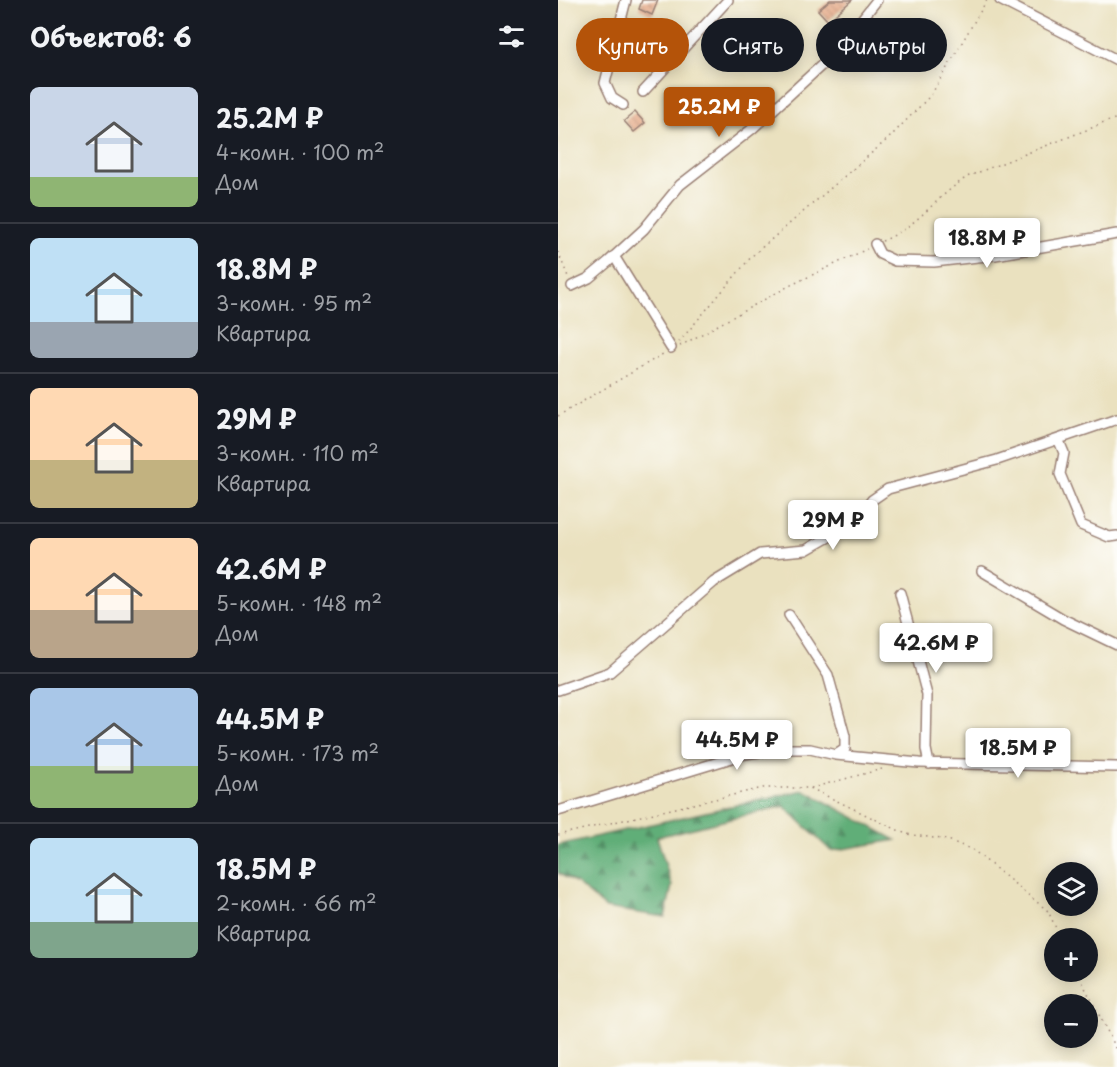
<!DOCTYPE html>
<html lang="ru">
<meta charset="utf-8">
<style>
body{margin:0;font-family:"Playpen Sans",sans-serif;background:#20242c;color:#f1f3f6;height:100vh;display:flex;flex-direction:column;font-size:22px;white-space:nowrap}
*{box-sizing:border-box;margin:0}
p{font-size:20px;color:#9ea1a6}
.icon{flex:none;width:33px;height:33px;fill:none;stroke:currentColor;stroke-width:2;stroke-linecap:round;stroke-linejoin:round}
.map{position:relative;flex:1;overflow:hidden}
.side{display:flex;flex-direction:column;background:#171b24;width:558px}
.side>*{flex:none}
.banner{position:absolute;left:18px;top:18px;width:450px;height:54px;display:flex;gap:12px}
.buttons{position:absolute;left:486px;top:862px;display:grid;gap:12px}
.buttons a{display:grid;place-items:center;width:54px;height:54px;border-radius:50%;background:#171b24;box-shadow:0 3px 15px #0003;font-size:30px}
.price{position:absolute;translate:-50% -51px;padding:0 14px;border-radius:6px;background:#fff;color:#222;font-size:20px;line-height:39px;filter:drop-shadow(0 2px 3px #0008)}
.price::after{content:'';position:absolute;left:50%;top:36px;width:18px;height:14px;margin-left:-9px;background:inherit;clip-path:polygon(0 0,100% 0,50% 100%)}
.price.on{background:#b45309;color:#fff}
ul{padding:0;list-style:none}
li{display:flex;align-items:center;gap:18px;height:150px;padding:0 30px}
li+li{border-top:2px solid #363941}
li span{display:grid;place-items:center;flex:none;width:168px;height:120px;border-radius:9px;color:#555}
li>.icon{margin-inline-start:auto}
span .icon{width:72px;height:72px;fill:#fffc;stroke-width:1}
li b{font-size:26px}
h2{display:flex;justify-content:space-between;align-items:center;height:72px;padding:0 30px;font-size:26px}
.chip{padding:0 21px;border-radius:27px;background:#171b24;box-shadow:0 3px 15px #0003;font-size:21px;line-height:54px}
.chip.on{background:#b45309;color:#fff}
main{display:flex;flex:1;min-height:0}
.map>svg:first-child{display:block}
.forest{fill:url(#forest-firs);stroke:#556652;stroke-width:1.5}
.building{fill:url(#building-back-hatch)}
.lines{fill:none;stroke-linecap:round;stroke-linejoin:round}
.minor-casing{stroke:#9a8075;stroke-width:12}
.path{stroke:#9a8075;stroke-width:1.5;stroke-dasharray:1.5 4.5;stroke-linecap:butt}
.minor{stroke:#fff;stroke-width:9}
</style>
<main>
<section class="side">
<h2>Объектов: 6<svg class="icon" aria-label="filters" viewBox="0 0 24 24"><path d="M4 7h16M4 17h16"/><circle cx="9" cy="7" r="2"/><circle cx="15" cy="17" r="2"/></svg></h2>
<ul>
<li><span style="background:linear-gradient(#c9d6e8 75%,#8fb573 0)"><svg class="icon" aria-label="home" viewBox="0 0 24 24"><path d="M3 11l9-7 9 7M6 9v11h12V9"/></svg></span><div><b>25.2M ₽</b><p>4-комн. · 100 m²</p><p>Дом</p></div></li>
<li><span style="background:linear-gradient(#bfe0f5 70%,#9aa5b1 0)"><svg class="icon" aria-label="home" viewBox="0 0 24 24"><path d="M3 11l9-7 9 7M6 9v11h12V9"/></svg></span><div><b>18.8M ₽</b><p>3-комн. · 95 m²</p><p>Квартира</p></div></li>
<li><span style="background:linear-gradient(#ffd9b3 60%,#c2b280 0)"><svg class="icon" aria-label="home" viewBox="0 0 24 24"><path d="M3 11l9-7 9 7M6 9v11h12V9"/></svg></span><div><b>29M ₽</b><p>3-комн. · 110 m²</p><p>Квартира</p></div></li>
<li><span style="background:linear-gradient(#ffd9b3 60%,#b9a48a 0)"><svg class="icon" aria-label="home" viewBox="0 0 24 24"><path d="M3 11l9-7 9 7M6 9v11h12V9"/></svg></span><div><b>42.6M ₽</b><p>5-комн. · 148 m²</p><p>Дом</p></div></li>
<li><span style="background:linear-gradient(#a9c7e8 65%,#8fb573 0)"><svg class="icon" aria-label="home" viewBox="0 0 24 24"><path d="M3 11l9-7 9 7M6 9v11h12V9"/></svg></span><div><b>44.5M ₽</b><p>5-комн. · 173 m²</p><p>Дом</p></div></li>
<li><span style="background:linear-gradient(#bfe0f5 70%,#7fa58c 0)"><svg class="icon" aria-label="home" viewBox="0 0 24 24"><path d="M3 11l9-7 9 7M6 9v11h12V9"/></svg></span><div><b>18.5M ₽</b><p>2-комн. · 66 m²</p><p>Квартира</p></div></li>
</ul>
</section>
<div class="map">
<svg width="559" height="1067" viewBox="0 0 559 1067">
<defs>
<pattern id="forest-firs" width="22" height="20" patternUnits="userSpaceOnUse" patternTransform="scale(1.5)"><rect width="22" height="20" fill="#60ae78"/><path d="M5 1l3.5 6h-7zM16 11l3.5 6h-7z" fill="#518d63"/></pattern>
<pattern id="building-back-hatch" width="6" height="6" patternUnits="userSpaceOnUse" patternTransform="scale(1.5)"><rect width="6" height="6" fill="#e5a682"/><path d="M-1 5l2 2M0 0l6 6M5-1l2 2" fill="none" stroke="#bc876b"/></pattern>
</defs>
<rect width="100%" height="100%" fill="#fdfcf7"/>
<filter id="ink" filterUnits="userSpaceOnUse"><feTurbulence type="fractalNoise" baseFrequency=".0167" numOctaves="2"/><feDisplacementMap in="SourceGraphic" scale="12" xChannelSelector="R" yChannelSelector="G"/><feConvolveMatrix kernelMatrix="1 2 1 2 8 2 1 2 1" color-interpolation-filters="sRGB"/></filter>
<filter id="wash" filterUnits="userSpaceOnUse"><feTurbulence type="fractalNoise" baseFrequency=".008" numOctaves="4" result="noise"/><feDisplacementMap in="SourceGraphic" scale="24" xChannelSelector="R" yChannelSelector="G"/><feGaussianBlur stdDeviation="1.35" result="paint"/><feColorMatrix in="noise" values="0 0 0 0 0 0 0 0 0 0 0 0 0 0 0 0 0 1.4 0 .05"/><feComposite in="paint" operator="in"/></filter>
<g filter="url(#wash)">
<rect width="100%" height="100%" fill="#eae1bf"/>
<path class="forest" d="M246 790 338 840 273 851 226 806 99 837 114 886 107 917 48 908 19 884 0 873V845Z"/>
<g id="blocks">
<path class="building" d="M84 0H100L94 15 81 9Z
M272 0H294L270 21 260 10Z
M74 31 87 34 81 54 68 51Z
M77 112 87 123 76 132 66 121Z"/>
</g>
</g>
<g filter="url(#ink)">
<use href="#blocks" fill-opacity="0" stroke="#9a8075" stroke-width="1.5"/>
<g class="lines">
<g class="minor-casing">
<path id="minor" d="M442 0 559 60
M85 92 170 0
M65 105 54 98 47 83 68 0
M317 244 322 254 337 261 376 262 437 255 559 234
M56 256 113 348
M14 286 31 278 50 262 86 229 122 185 194 129 277 53 319 0
M501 441 506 453 502 474 523 525 551 537 559 536
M424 571 505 619 559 645
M342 593 369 695 368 749 371 764
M231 615 270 675 287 736V749L278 755
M0 690 52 672 156 582 202 554 248 550 297 522 314 500 330 489 439 460 559 419
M0 811 187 754 224 749H252L278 755 361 763 559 767"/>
</g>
<path class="path" d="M324 241C360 227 379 195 411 176L559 118
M0 252 11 279
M121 342 194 256 331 138 373 95 429 0
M122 346 231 286 309 249
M0 416 105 354
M253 788 324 769
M0 835 205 788H252L348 834 390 840 415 850 490 911 503 939
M519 972 559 1050"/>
<use href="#minor" class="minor"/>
</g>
</g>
</svg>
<div class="buttons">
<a><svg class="icon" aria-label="layers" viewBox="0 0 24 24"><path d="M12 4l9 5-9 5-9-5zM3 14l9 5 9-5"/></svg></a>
<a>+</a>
<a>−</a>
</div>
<b class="price on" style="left:161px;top:138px">25.2M ₽</b>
<b class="price" style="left:429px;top:269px">18.8M ₽</b>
<b class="price" style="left:275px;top:551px">29M ₽</b>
<b class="price" style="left:378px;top:674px">42.6M ₽</b>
<b class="price" style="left:179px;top:771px">44.5M ₽</b>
<b class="price" style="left:460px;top:779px">18.5M ₽</b>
<div class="banner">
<a class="chip on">Купить</a>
<a class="chip">Снять</a>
<a class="chip">Фильтры</a>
</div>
</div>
</main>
